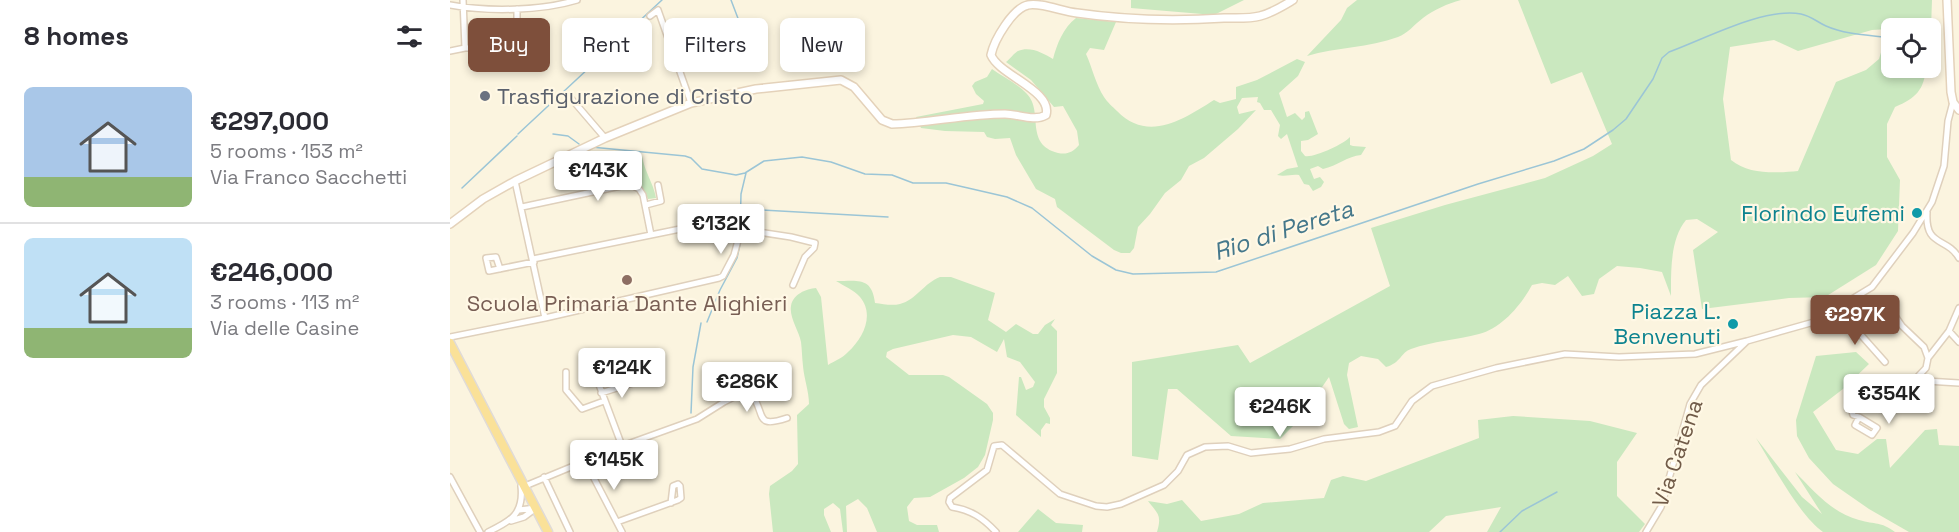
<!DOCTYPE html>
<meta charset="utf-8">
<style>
body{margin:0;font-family:"Space Grotesk",sans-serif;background:#f2f2f3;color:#2b2b33;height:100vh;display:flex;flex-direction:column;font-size:22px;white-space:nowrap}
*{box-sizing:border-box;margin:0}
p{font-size:20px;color:#7c7c81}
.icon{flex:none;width:33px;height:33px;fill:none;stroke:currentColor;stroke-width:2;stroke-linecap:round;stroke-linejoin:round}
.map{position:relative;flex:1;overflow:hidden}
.side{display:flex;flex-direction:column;background:#fff;width:450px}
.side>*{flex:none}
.banner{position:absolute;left:18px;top:18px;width:570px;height:54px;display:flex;gap:12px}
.buttons{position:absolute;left:1431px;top:18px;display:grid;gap:12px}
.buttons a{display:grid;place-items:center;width:60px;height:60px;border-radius:9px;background:#fff;box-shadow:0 3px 9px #0003;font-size:30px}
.price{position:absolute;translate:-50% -51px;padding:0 14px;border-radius:6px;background:#fff;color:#222;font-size:20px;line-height:39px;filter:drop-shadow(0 2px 3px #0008)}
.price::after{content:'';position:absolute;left:50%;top:36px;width:18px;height:14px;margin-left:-9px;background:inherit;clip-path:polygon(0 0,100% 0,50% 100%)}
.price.current{background:#7e4f3b;color:#fff}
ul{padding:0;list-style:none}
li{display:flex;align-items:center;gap:18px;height:150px;padding:0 24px}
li+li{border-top:2px solid #e1e1e2}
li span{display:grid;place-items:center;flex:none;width:168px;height:120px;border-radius:9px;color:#555}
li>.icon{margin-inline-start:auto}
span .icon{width:72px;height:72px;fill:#fffc;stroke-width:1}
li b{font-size:26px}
h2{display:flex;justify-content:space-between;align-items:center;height:72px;padding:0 24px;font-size:26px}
.tag{padding:0 21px;border-radius:9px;background:#fff;box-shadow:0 3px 9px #0003;font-size:21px;line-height:54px}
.tag.current{background:#7e4f3b;color:#fff}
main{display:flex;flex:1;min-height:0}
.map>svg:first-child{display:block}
.green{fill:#cae8bf;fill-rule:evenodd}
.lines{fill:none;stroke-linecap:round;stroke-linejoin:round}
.stream{stroke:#9bc5d6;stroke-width:1.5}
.minor-casing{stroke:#dfd0bc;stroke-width:8}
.secondary-casing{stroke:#e4d2ba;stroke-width:10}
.primary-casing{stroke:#e0dbd7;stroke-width:11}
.minor{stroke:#fff;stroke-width:5}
.secondary{stroke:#fff;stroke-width:7}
.primary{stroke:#fae198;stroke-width:8}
.worship-dot{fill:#6b7280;stroke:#fff8e5;stroke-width:2}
.culture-dot{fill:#0f9aa8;stroke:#fff8e5;stroke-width:2}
.education-dot{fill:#8d6e63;stroke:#fff8e5;stroke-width:2}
.labels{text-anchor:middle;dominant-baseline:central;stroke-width:4.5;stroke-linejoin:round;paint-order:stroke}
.worship-label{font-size:22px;fill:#5b616d;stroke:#fff8e5;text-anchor:start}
.culture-label{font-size:22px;fill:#0d838f;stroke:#fff8e5;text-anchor:end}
.education-label{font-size:22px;fill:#785e54;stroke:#fff8e5}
.street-label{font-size:22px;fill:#715b48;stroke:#fff8e5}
.water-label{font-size:24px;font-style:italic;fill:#45788b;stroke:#fff8e5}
</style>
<main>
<section class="side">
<h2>8 homes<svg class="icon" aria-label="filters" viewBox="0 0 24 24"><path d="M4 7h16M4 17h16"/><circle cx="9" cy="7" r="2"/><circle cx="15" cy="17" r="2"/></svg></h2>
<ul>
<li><span style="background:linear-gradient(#a9c7e8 75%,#8fb573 0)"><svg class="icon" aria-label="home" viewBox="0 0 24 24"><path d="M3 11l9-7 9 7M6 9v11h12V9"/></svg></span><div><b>€297,000</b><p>5 rooms · 153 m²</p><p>Via Franco Sacchetti</p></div></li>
<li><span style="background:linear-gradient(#bfe0f5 75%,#8fb573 0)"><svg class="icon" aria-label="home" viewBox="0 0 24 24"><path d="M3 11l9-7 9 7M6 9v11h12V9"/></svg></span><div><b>€246,000</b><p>3 rooms · 113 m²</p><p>Via delle Casine</p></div></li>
</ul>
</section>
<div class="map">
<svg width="1509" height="532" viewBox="0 0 1509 532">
<rect width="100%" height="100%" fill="#fbf4df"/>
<path class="green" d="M681 0H794L764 15 681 8Z
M907 0H1011C997 4 985 9 973 18 965 24 957 34 948 37 919 48 886 47 857 56L891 20 897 8Z
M1068 0H1482L1481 29 1442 28V68H1476C1474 90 1466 98 1445 107L1437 124V157L1450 180 1448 231 1426 265 1375 297 1339 298 1252 309 1243 250 1268 232 1247 219 1236 220C1220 239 1221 272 1221 296L1212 272 1190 268 1167 266 1149 279 1144 294 1132 296 1118 276 1105 285 1092 283 1082 285C1071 305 1052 328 1029 334 1007 340 983 341 961 349 951 352 951 363 936 367L928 359 911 356 899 363 897 375 908 427 899 429 894 424 879 377 850 419 830 439 781 436 727 389H718L708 460 682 456V362L788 345 800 363 940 286 921 228 995 205 1095 178 1143 156 1162 144 1132 72 1101 84ZM1422 30 1438 29 1429 59 1416 70 1386 82 1348 171C1327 173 1299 175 1281 160L1273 99 1280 47 1324 40 1348 51Z
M626 18 666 22 654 50 640 48 636 54C642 67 646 85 654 97 657 102 663 107 667 111 698 143 734 119 764 100L770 103 786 99V87L807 80 847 59 855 62 848 76 829 93 837 117 845 113 852 120 855 117V112L859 111 868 134 858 140 851 141V151L855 156C864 158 894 144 900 137V145L903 146 916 147 911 155C898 156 887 166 873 169L868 166 860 169 864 179 870 177 874 182 871 187 863 191 859 185 854 184 849 175C840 174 837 177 827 175L837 169 848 167 837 134 831 139 828 136 830 125 821 110H814L810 103 807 102 808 97 792 98 787 107 789 114 806 110 788 129 754 158 739 166 731 180 715 193 700 214 688 227 684 248 680 253H671L664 250 607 207 605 199 586 189 566 155 560 138 545 139 537 137 534 132 495 131 471 128 466 117 533 104 534 101 526 94 522 86 525 82 537 77 542 69C553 77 568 84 577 94 594 112 574 144 608 153 617 155 623 152 629 145L627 131 613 106 604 107 581 80 556 62C560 59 564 53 568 51 580 46 593 53 603 59 607 44 613 28 626 18Z
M174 154 192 156C195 173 203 182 206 198L198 199C193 186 187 180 174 175Z
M490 277H501L545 293 538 320 556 332 566 324 583 334H588L595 325 605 319 601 325 607 331V373L594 399V407L600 418V424L596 423 591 430V437L566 415 569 377H571L576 390 583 387 585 382 570 362 557 357 554 339 547 352 521 337 503 335 443 349 437 352 436 357 459 375H493L499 377 537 404 543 413V420L535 455 528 467 514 478 480 497 464 498 457 507 459 521 467 525H487L489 532H427L417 508 408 499 396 506 397 532H393L390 509 383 503 374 509V515L381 532H323L319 494 320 486 342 471 348 464 347 415 359 404C359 391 354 379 353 366 352 358 352 350 351 342 349 331 339 317 341 306 343 294 356 289 366 288L371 297 378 365C384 361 393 358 398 352 413 338 425 315 410 297 404 290 394 286 386 281 407 281 422 276 425 303 433 304 442 306 450 304 466 300 474 283 490 277Z
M1406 352 1419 364 1393 389 1363 412 1386 450 1408 454 1427 439H1436L1440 468 1475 430 1487 429 1489 445 1509 446V532H1459L1419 509 1383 484 1359 458 1347 436 1346 420 1366 356Z
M1063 416 1140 421 1187 433 1167 462V496L1195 524 1189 532H1037L1051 507 996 516 979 532H707C712 515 708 514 698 501L717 504 732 500 751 521 789 514 813 503 874 498 881 480 893 476 916 481 1029 438 1028 420Z
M1306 438 1352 497 1372 514 1345 472C1364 491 1382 513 1409 520 1426 525 1430 521 1445 532H1373C1349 515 1322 464 1306 438Z
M588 509 606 523 633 525 632 532H568Z"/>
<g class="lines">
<path class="stream" d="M281 0 289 21 291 38
M68 134 212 0
M103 134 118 136 129 144
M141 147 235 156 241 158 252 169 286 175 295 173 314 161 352 157 381 162 415 174 442 175 463 183H496L518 188 557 197 582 208 642 256 666 270 683 274 766 272 1028 184 1104 161 1134 149 1163 130 1176 119 1203 79 1212 58 1219 52C1255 39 1314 7 1351 14 1361 16 1367 22 1376 26 1394 34 1415 35 1434 37
M12 188 67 136
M292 209 438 217
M290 231 291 194 296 173
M257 322 270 290 287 258 292 235
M241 413 243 367 251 323
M1050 532 1072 511 1107 492"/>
<g class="minor-casing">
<path id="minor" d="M13 0 15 48 67 47V9
M0 5C38 12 91 11 127 0
M200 16 208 10 241 103
M0 51 15 48
M119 96 155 138
M65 181 95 318
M196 205 211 201 208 185
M72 207 180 184 189 189 193 195 201 235
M1477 212C1475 248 1496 236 1509 258
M83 259 240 227
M50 269 46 257 36 258 39 271 84 262
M1399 313 1411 335 1435 362
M1364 322 1375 324 1419 302 1431 303 1443 313 1452 326 1474 347 1478 358 1476 368 1459 386 1446 396 1404 401 1401 407 1403 415 1409 417
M1499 331 1509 342
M0 337 95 318 269 278 273 276 284 255 290 233 295 230 341 237 365 243 364 248 355 257 343 285
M1478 358 1499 331 1509 308
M142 366 172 446
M116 372V390L132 409 154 401
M1470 375 1476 381 1509 383
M151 393 186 382
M1409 417 1427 428 1422 435 1405 425Z
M135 461 172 532
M0 477 30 532
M94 477 120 532
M75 486 172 446 247 419 274 402 286 396 297 394 302 395C316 414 304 429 337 418
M69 510 86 508
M61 521 74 517 86 508
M167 522 228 500 231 498 230 486 228 484 223 486 221 503
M38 532C61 521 74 514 71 486
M546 532C533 518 521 510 502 507L499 502 500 498 537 470 544 446 552 445 610 494 646 506 657 507 671 504 714 485 728 471 737 455 755 447 778 446 801 453 840 449 874 439 929 432 945 426 962 401 982 386 1046 368 1115 354 1169 357 1245 354 1297 341
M1196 532 1211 507 1240 404 1251 385 1297 341 1364 322 1422 287 1463 233 1482 202 1494 166 1498 121 1503 102"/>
</g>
<g class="secondary-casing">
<path id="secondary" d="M1497 0 1501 92 1503 102 1509 110
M0 224 33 199 65 181 155 138 241 103 306 89 391 80 404 87 432 120 442 124C479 123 517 114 555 114 568 114 584 122 596 115 603 91 549 75 541 55 544 40 563 8 578 5 590 2 614 12 627 13 675 20 726 21 774 18 785 18 799 19 810 16 822 13 833 6 843 0"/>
</g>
<g class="primary-casing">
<path id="primary" d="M0 343 98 532"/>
</g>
<use href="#minor" class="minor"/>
<use href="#secondary" class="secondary"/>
<use href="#primary" class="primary"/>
</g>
<circle class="worship-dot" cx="35" cy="96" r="6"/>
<g class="culture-dot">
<circle cx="1467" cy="213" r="6"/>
<circle cx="1283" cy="324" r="6"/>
</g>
<circle class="education-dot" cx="177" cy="280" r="6"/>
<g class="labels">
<g class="worship-label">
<text x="47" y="96">Trasfigurazione di Cristo</text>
</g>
<g class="culture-label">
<text x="1455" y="213">Florindo Eufemi</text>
<text x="1271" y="311">Piazza L.<tspan x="1271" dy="25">Benvenuti</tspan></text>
</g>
<g class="education-label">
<text x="177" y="303">Scuola Primaria Dante Alighieri</text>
</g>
<g class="street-label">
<text transform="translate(1227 453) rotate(-71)">Via Catena</text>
</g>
<g class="water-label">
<text transform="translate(833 230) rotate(-18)">Rio di Pereta</text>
</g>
</g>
</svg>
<div class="buttons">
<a><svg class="icon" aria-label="locate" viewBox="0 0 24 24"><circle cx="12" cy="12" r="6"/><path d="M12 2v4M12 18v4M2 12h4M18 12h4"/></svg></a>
</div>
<b class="price" style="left:148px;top:202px">€143K</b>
<b class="price" style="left:271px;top:255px">€132K</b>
<b class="price current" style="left:1405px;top:346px">€297K</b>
<b class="price" style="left:172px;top:399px">€124K</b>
<b class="price" style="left:297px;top:413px">€286K</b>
<b class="price" style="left:1439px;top:425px">€354K</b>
<b class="price" style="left:830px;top:438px">€246K</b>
<b class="price" style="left:164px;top:491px">€145K</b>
<div class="banner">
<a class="tag current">Buy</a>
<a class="tag">Rent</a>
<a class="tag">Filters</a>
<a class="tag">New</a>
</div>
</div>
</main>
